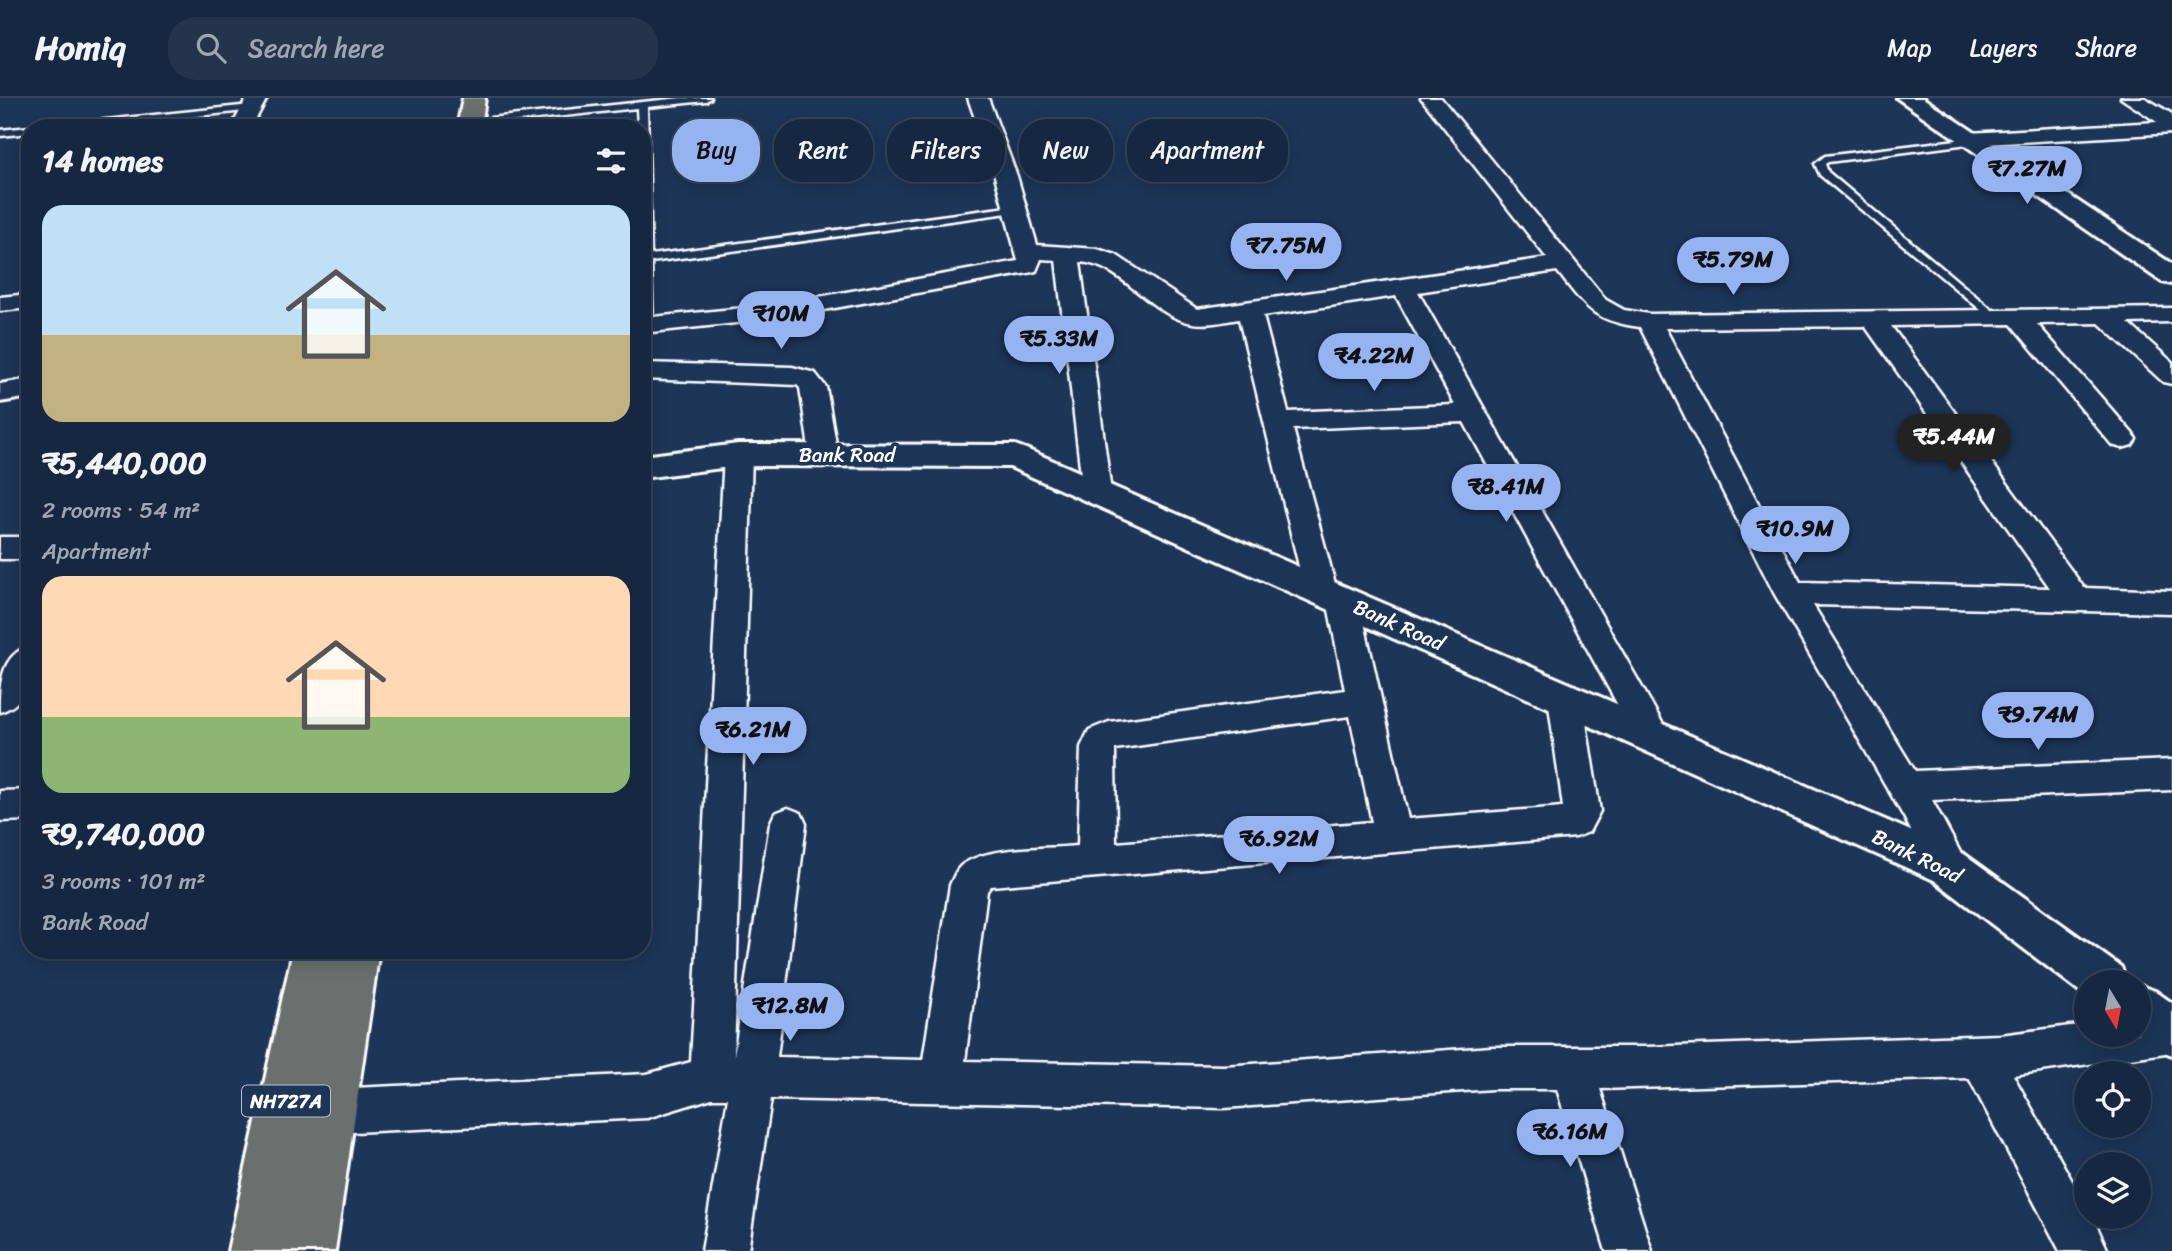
<!DOCTYPE html>
<meta charset="utf-8">
<style>
body{margin:0;font-family:Sriracha,sans-serif;background:#23344c;color:#f1f3f6;height:100vh;display:flex;flex-direction:column;font-size:26px;white-space:nowrap}
*{box-sizing:border-box;margin:0}
p{font-size:23px;color:#9ea6b1}
.icon{flex:none;width:38px;height:38px;fill:none;stroke:currentColor;stroke-width:2;stroke-linecap:round;stroke-linejoin:round}
.map{position:relative;flex:1;overflow:hidden}
.panel{position:absolute;left:21px;top:21px;width:630px;height:840px;display:flex;flex-direction:column;background:#162841;border-radius:28px;box-shadow:0 4px 18px #0003,0 0 0 2px #35445a}
.panel>*{flex:none}
.guide{position:absolute;left:672px;top:21px;width:665px;height:63px;display:flex;gap:14px}
.needle{width:46px;rotate:170deg}
.buttons{position:absolute;left:2074px;top:872px;display:grid;gap:14px}
.buttons a{display:grid;place-items:center;width:77px;height:77px;border-radius:50%;background:#162841;box-shadow:0 4px 18px #0003,0 0 0 2px #35445a;font-size:35px}
.price{position:absolute;translate:-50% -60px;padding:0 16px;border-radius:24px;background:#95b2f1;color:#111;font-size:23px;line-height:46px;filter:drop-shadow(0 2px 4px #0008)}
.price::after{content:'';position:absolute;left:50%;top:42px;width:21px;height:16px;margin-left:-10px;background:inherit;clip-path:polygon(0 0,100% 0,50% 100%)}
.price.selected{background:#222;color:#fff}
ul{padding:0;list-style:none}
li{display:grid;align-content:center;gap:14px;height:371px;padding:0 21px}
li span{display:grid;place-items:center;height:217px;border-radius:21px;color:#555}
li>.icon{margin-inline-start:auto}
span .icon{width:126px;height:126px;fill:#fffc;stroke-width:1}
li b{font-size:30px}
h2{display:flex;justify-content:space-between;align-items:center;height:84px;padding:0 21px;font-size:30px}
.tag{padding:0 24px;border-radius:28px;background:#162841;box-shadow:0 4px 18px #0003,0 0 0 2px #35445a;font-size:24px;line-height:63px}
.tag.selected{background:#95b2f1;color:#111}
header{display:flex;align-items:center;gap:42px;box-sizing:border-box;height:98px;padding:0 35px;background:#162841;border-bottom:2px solid #35445a}
header strong{font-size:33px}
nav{display:flex;gap:38px;margin-inline-start:auto;font-size:24px}
.search{width:490px;height:63px;background:#23344c;display:flex;align-items:center;gap:18px;box-sizing:border-box;padding:0 24px;border-radius:28px;color:#9ea6b1;font-size:26px}
.map>svg:first-child{display:block}
.lines{fill:none;stroke-linecap:round;stroke-linejoin:round}
.lane-casing{stroke:#fff;stroke-width:5}
.street-casing{stroke:#fff;stroke-width:5}
.secondary-casing{stroke:#fff;stroke-width:6}
.highway-casing{stroke:#fff;stroke-width:6}
.lane{fill:#1d3557;fill-rule:evenodd}
.street{fill:#1d3557;fill-rule:evenodd}
.secondary{fill:#1d3557;fill-rule:evenodd}
.highway{fill:#6b706d;fill-rule:evenodd}
.labels{text-anchor:middle;dominant-baseline:central;stroke-width:7;stroke-linejoin:round;paint-order:stroke}
.shield{fill:#1d3557;stroke:#bbc2cd;stroke-width:2}
.shield-label{font-size:19px;font-weight:bold;fill:#fff}
.street-label{font-size:21px;fill:#fff;stroke:#1d3557}
</style>
<header>
<strong>Homiq</strong>
<div class="search"><svg class="icon" aria-label="search" viewBox="0 0 24 24"><circle cx="10" cy="10" r="6"/><path d="M15 15l6 6"/></svg>Search here</div>
<nav><a>Map</a><a>Layers</a><a>Share</a></nav>
</header>
<div class="map">
<svg width="2172" height="1153" viewBox="0 0 2172 1153">
<rect width="100%" height="100%" fill="#1d3557"/>
<filter id="ink" filterUnits="userSpaceOnUse"><feTurbulence type="fractalNoise" baseFrequency=".0143" numOctaves="2"/><feDisplacementMap in="SourceGraphic" scale="14" xChannelSelector="R" yChannelSelector="G"/><feConvolveMatrix kernelMatrix="1 2 1 2 8 2 1 2 1" color-interpolation-filters="sRGB"/></filter>
<g filter="url(#ink)">
<g class="lines">
<g class="lane-casing">
<path id="lane" d="M680 0H711L706 3 647 9 651 157 1015 108 1020 111 1015 114 651 164 653 228 651 231H643L642 30H638L637 10 490 26 485 23 490 20Z
M251 7 256 10 254 12 87 30H52L57 27Z
M30 29 33 30H30V35L0 38V32Z
M1973 40 1978 43 1976 45 1828 64 1825 66 1828 74 1998 217 2000 219 1994 223 1820 77 1815 66 1825 58Z"/>
</g>
<g class="street-casing">
<path id="street" d="M247 0H267L251 30H231Z
M968 0H988L1017 78 1037 147 1097 151 1116 157 1197 211 1547 160 1421 0H1441L1606 202 1624 212 1649 216 2172 210V224L2128 225 2172 264V286L2163 284 2099 225 2037 226 2132 335 2136 341 2132 347 2122 350 2112 347 2011 226 1891 228 2084 490 2172 493V515L1813 507 1915 673 2172 662V692L1932 702 1968 769 1962 781 1949 785 1936 781 1904 719 1774 495 1640 229C1592 223 1585 208 1557 173L1418 194 1664 628 1669 638 1664 648 1652 652 1640 648 1464 324 1293 331 1337 493 1343 491 1354 494 1359 502 1408 721 1563 709 1548 600 1553 591 1565 587 1577 591 1582 600 1600 713 1589 734 1576 739 991 788 987 793 965 963 1224 968 1492 949H1646L2000 937 2086 926V936H2138V919L2172 914V954L2013 977 2086 1108V1118H2092L2108 1153H2060L1969 980 1600 991 1652 1153H1606L1557 991H1492L1224 1010 771 1001 748 1153H702L728 1000H712L647 1020 311 1036 296 1029 289 1014 296 999 311 992 647 976 691 964 724 357 728 351 738 348 748 351 752 357 734 958 770 726 775 715 788 710 801 715 806 726 777 959 923 962 950 787C954 779 957 769 965 765 992 748 1047 751 1078 748L1081 649 1089 632 1109 624 1345 592 1327 502 1321 504 1310 501 1305 493 1239 221C1221 224 1202 229 1184 223 1146 211 1121 167 1080 164L1111 394 1107 401 1097 404 1087 401 1083 394 1056 162 1041 161 1036 173 1028 175 774 221 642 235V220L774 207 1018 163 995 78ZM1396 198 1455 307 1288 314 1263 218ZM1865 228 2050 490 1800 484 1665 230ZM1350 618 1372 724 1116 745 1115 651Z
M2121 0H2145L2172 16V35L1969 47 1962 45 1959 41 1962 37 1969 35 2157 24Z
M30 196V210L0 213V199Z
M642 265 792 269 815 275 826 289 838 357 834 363 824 366 814 363 810 357 800 290 797 287 642 281Z
M0 439H30V461H0Z
M30 548C30 575 31 604 0 614 0 587 0 557 30 548Z
M30 692V722L0 723V693Z"/>
</g>
<g class="secondary-casing">
<path id="secondary" d="M1897 0H1923L2172 166V186L2162 184Z
M30 281V299L0 304V286Z
M738 346 1015 347 1026 351 1964 756 2121 869 2127 884H2086V898L1934 782 1010 369 738 368 642 380V358Z
M2138 887 2155 893 2172 905V957L2155 950 2136 936H2138Z"/>
</g>
<g class="highway-casing">
<path id="highway" d="M463 0H485L481 30H457Z
M293 852H379L335 1153H228Z"/>
</g>
<use href="#lane" class="lane"/>
<use href="#street" class="street"/>
<use href="#secondary" class="secondary"/>
<use href="#highway" class="highway"/>
</g>
</g>
<g class="labels">
<rect class="shield" x="242" y="987.5" width="88" height="31" rx="5"/>
<g class="shield-label">
<text x="286" y="1003">NH727A</text>
</g>
<g class="street-label">
<text x="847" y="357">Bank Road</text>
<text transform="translate(1399 527) rotate(24)">Bank Road</text>
<text transform="translate(1917 758) rotate(26)">Bank Road</text>
</g>
</g>
</svg>
<div class="buttons">
<a><svg class="needle" viewBox="-14 -14 28 28"><path d="M0-13l5 13h-10z" fill="#e53935"/><path d="M0 13l5-13h-10z" fill="#9ea6b1"/></svg></a>
<a><svg class="icon" aria-label="locate" viewBox="0 0 24 24"><circle cx="12" cy="12" r="6"/><path d="M12 2v4M12 18v4M2 12h4M18 12h4"/></svg></a>
<a><svg class="icon" aria-label="layers" viewBox="0 0 24 24"><path d="M12 4l9 5-9 5-9-5zM3 14l9 5 9-5"/></svg></a>
</div>
<b class="price" style="left:2027px;top:108px">₹7.27M</b>
<b class="price" style="left:1286px;top:185px">₹7.75M</b>
<b class="price" style="left:1733px;top:199px">₹5.79M</b>
<b class="price" style="left:781px;top:253px">₹10M</b>
<b class="price" style="left:1059px;top:278px">₹5.33M</b>
<b class="price" style="left:1374px;top:295px">₹4.22M</b>
<b class="price selected" style="left:1954px;top:376px">₹5.44M</b>
<b class="price" style="left:1506px;top:426px">₹8.41M</b>
<b class="price" style="left:1795px;top:468px">₹10.9M</b>
<b class="price" style="left:2038px;top:654px">₹9.74M</b>
<b class="price" style="left:753px;top:669px">₹6.21M</b>
<b class="price" style="left:1279px;top:778px">₹6.92M</b>
<b class="price" style="left:790px;top:945px">₹12.8M</b>
<b class="price" style="left:1570px;top:1071px">₹6.16M</b>
<div class="guide">
<a class="tag selected">Buy</a>
<a class="tag">Rent</a>
<a class="tag">Filters</a>
<a class="tag">New</a>
<a class="tag">Apartment</a>
</div>
<section class="panel">
<h2>14 homes<svg class="icon" aria-label="filters" viewBox="0 0 24 24"><path d="M4 7h16M4 17h16"/><circle cx="9" cy="7" r="2"/><circle cx="15" cy="17" r="2"/></svg></h2>
<ul>
<li><span style="background:linear-gradient(#bfe0f5 60%,#c2b280 0)"><svg class="icon" aria-label="home" viewBox="0 0 24 24"><path d="M3 11l9-7 9 7M6 9v11h12V9"/></svg></span><div><b>₹5,440,000</b><p>2 rooms · 54 m²</p><p>Apartment</p></div></li>
<li><span style="background:linear-gradient(#ffd9b3 65%,#8fb573 0)"><svg class="icon" aria-label="home" viewBox="0 0 24 24"><path d="M3 11l9-7 9 7M6 9v11h12V9"/></svg></span><div><b>₹9,740,000</b><p>3 rooms · 101 m²</p><p>Bank Road</p></div></li>
</ul>
</section>
</div>
